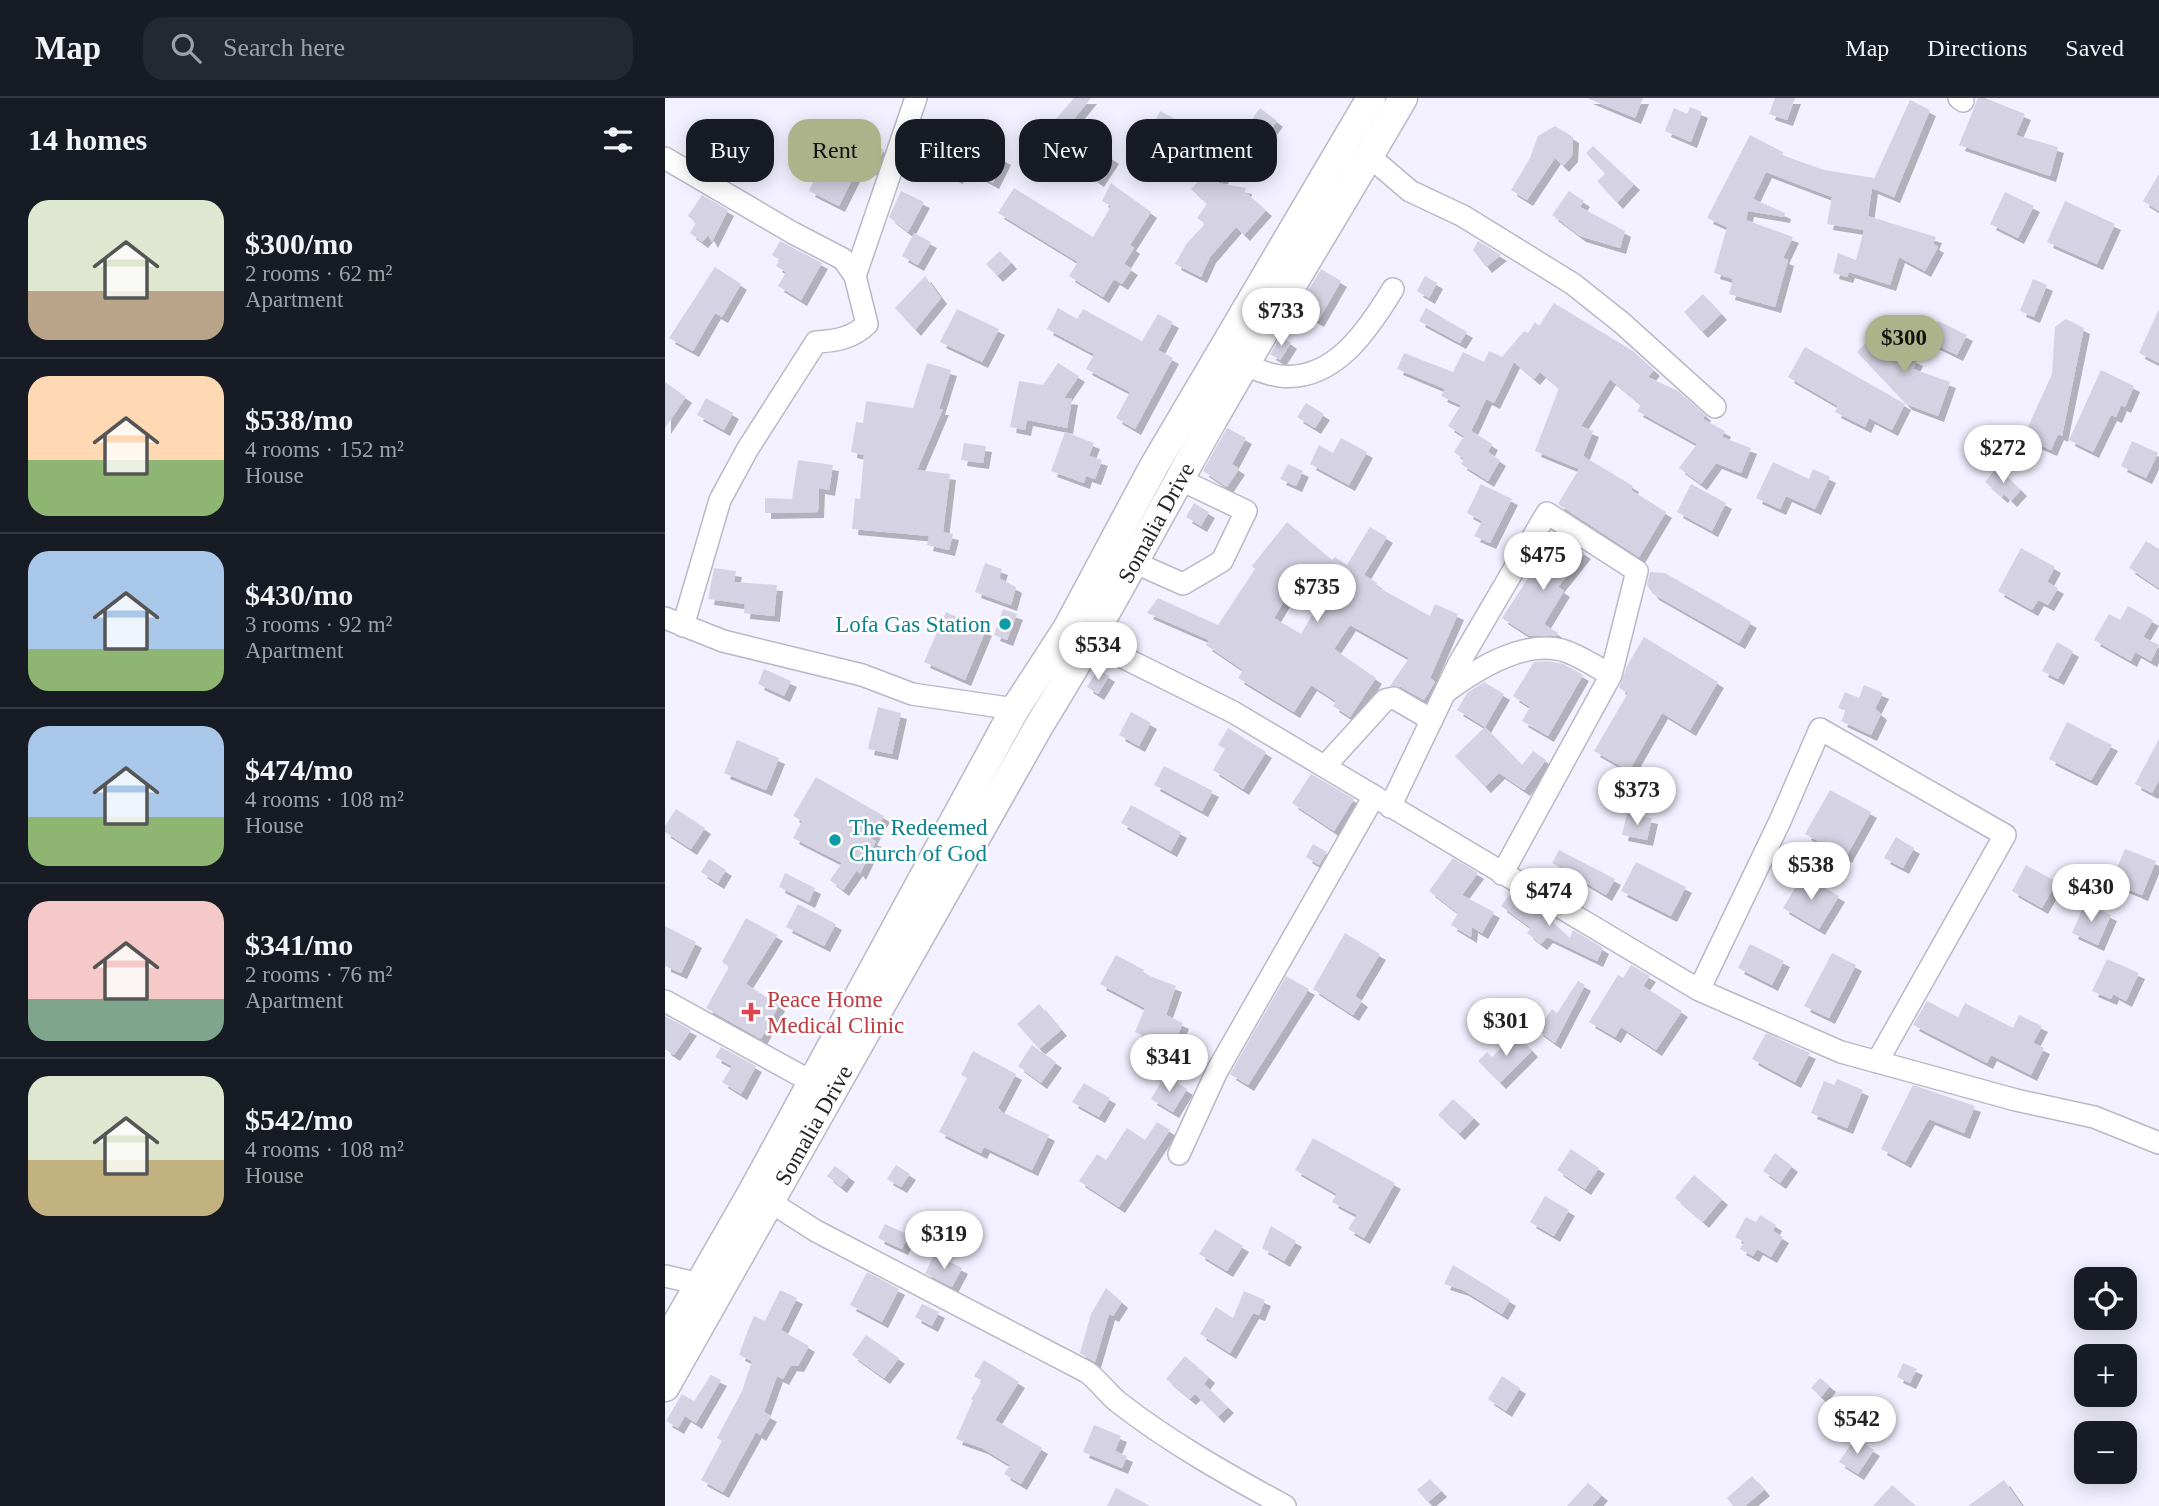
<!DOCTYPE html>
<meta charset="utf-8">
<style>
body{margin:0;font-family:"Times New Roman",serif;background:#242831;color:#f1f3f6;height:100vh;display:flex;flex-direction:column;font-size:26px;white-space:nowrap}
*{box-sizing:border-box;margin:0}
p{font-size:23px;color:#9ea1a6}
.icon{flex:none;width:38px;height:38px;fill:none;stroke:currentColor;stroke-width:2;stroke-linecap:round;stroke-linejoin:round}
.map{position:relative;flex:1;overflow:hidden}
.panel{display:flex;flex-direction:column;background:#171b24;width:665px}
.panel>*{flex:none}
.hud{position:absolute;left:21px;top:21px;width:665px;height:63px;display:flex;gap:14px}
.fabs{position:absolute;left:1409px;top:1169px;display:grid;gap:14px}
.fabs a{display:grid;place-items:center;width:63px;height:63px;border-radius:14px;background:#171b24;box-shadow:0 4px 18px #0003;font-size:35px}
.price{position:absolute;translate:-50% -60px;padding:0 16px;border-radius:24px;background:#fff;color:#222;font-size:23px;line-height:46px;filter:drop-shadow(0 2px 4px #0008)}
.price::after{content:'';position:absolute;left:50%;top:42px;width:21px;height:16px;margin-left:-10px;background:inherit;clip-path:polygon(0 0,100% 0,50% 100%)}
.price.selected{background:#acb38a;color:#111}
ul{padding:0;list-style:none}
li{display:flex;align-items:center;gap:21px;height:175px;padding:0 28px}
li+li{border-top:2px solid #363941}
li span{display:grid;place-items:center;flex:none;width:196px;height:140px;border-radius:21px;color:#555}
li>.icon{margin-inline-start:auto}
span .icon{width:84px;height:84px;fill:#fffc;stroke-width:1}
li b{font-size:30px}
h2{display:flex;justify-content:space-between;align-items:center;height:84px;padding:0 28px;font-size:30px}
.pill{padding:0 24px;border-radius:21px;background:#171b24;box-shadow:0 4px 18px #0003;font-size:24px;line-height:63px}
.pill.selected{background:#acb38a;color:#111}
header{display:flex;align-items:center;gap:42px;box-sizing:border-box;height:98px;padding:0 35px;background:#171b24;border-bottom:2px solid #363941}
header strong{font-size:33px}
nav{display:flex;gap:38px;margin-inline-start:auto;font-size:24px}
.search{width:490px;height:63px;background:#242831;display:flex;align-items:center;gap:18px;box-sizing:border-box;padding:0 24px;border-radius:21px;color:#9ea1a6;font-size:26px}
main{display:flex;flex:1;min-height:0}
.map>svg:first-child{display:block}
.building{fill:#d5d3e3;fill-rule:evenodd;filter:url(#shadow)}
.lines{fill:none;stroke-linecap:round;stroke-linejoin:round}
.minor-casing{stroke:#bab8c8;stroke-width:24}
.major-casing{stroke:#bab8c8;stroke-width:31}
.minor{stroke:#fff;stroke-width:21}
.major{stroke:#fff;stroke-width:28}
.culture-dot{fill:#0f9aa8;stroke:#fff;stroke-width:2.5}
.health-dot{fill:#e0444e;stroke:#fff;stroke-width:2.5}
.labels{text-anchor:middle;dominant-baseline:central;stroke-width:5;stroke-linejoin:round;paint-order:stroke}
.street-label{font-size:23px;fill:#242329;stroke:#fff}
.culture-label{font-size:23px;fill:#0d838f;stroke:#fff;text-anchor:end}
.health-label{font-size:23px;fill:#be3a42;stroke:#fff;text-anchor:start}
</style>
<header>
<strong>Map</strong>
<div class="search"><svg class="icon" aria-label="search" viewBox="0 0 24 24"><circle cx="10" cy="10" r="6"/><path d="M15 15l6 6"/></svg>Search here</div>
<nav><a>Map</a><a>Directions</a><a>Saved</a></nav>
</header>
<main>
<section class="panel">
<h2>14 homes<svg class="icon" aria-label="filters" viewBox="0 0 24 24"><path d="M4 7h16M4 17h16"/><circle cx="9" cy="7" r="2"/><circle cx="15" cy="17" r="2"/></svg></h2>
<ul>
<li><span style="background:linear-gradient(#dfe7d0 65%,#b9a48a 0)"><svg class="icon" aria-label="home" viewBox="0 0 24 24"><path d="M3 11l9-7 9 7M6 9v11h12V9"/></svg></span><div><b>$300/mo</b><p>2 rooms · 62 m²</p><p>Apartment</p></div></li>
<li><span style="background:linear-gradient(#ffd9b3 60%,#8fb573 0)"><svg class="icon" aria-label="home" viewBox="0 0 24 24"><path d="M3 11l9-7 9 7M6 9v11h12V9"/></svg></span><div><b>$538/mo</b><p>4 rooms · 152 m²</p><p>House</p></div></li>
<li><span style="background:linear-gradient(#a9c7e8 70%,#8fb573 0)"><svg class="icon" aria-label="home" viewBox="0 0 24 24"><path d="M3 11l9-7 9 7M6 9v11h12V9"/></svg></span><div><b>$430/mo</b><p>3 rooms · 92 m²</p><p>Apartment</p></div></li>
<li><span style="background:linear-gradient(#a9c7e8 65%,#8fb573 0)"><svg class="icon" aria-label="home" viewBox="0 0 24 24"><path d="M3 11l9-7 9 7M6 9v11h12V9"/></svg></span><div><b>$474/mo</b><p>4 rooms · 108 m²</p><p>House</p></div></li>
<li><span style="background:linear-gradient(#f6c9c9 70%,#7fa58c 0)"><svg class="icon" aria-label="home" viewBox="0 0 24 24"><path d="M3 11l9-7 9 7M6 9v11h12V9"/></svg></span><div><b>$341/mo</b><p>2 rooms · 76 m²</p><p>Apartment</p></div></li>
<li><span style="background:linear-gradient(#dfe7d0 60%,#c2b280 0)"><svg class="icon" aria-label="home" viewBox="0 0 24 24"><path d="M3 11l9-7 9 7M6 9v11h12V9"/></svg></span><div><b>$542/mo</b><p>4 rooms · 108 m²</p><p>House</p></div></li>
</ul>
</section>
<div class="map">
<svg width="1494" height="1408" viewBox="0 0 1494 1408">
<defs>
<filter id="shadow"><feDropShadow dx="6" dy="6" stdDeviation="0" flood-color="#0004"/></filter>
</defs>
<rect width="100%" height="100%" fill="#f3f1ff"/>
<path class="building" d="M409 0H426L400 32 409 39 398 52 379 35Z
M922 0H978L970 20Z
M1110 0H1130L1122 22 1104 16Z
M1313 0H1320L1360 16 1351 37 1393 49 1385 78 1294 47Z
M1245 2 1265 12 1229 99 1207 90 1203 118 1271 139 1268 146 1273 149 1260 173 1234 159 1225 187 1184 174 1182 179 1168 175 1173 155 1191 162 1199 132 1162 126 1167 99 1101 74 1088 101 1120 115 1119 119 1083 113 1081 122 1128 139 1118 160 1123 162 1110 209 1064 196 1068 181 1049 175 1062 129 1042 120 1085 37 1118 54 1117 57 1159 72 1209 80 1208 83Z
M1025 9 1037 14 1026 44 1000 33 1009 10 1022 16Z
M595 10 612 23 599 40 583 27Z
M495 13 528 30 511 63 478 46Z
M890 28 908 39 907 58 898 68 890 60 862 102 846 92 865 60 873 38Z
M191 35 219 52 208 73 195 66 174 108 144 93 163 53 177 59Z
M262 46 299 61 292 80 252 62Z
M928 48 969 86 952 105 932 83 940 76 921 55Z
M431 49 448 60 433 83 416 71Z
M545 49 567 67 553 85 581 90 580 94 601 112 579 137 571 129 545 159 536 179 510 166 522 145 540 126 532 120 542 106 526 91 544 72 534 63Z
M320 50 340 61 328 85 308 74Z
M1494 76V113L1478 103Z
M446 85 486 114 465 147 469 150 459 166 467 171 457 186 449 181 438 199 404 178 413 164 333 115 349 90 428 139 446 108 437 103Z
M236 93 259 104 243 134 224 119Z
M904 93 919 103 915 109 960 133 955 150 915 138 887 117Z
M1340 94 1369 108 1353 140 1325 126Z
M37 97 63 112 47 144 43 137 37 144 25 135 31 125 23 118Z
M1400 103 1450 126 1432 166 1382 144Z
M249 135 266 144 253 167 237 158Z
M115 143 157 165 136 202 113 188 121 174 111 168 115 162 107 157Z
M813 143 836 157 821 169 808 152Z
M335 153 346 165 332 178 321 166Z
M50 169 76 186 57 219 50 215 28 253 4 240Z
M656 171 676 183 653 223 632 211Z
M260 178 276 200 250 232 230 210Z
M760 178 772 185 764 200 752 193Z
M1368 181 1382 187 1369 219 1355 213Z
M1038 196 1056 216 1037 234 1019 214Z
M889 205 968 253 989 272 983 279 1013 293 1040 317 1038 321 1060 333 1057 339 1086 350 1076 375 1051 365 1036 386 1014 370 1032 346 972 313 976 307 945 281 916 328 928 333 918 358 968 388 966 392 1001 414 974 459 893 406 914 371 870 353 894 290 875 274 869 281 849 264 829 305 821 301 810 325 806 333 827 346 823 354 835 362 823 383 796 366 799 361 789 354 799 338 783 328 796 307 776 298 780 291 732 271 739 255 788 274 798 254 819 264 824 253 837 259 859 233 863 235 870 224 874 228Z
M393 210 412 221 418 211 477 243 493 216 508 224 493 252 508 260 470 331 451 320 465 294 421 271 429 256 382 231Z
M761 210 802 234 795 245 754 223Z
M292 211 334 231 317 264 275 244Z
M1494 211V265L1474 255Z
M1401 221 1419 230 1397 338 1393 336 1386 352 1358 340 1387 276 1390 229Z
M1273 223 1302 237 1292 257 1263 243Z
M1213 232 1235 255 1252 262 1248 271 1285 284 1273 318 1241 306 1192 254Z
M616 238 626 245 615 262 605 256Z
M1140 249 1240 306 1227 332 1204 320 1200 329 1170 314 1173 308 1123 279Z
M262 265 286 272 274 311H278L252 372 285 376 278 434 288 436 284 452 262 447 264 438 187 431 190 400 195 401 199 357 186 354 191 324 198 325 201 303 248 310Z
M393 265 414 278 399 300 407 301 402 330 362 322 360 332 345 329 354 283 378 287Z
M1436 272 1469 288 1460 309 1456 307 1451 319 1446 317 1428 354 1404 342Z
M0 284 21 299 0 330Z
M41 300 68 315 59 332 32 317Z
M641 305 659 316 650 330 632 319Z
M562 330 581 340 567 366 574 371 562 389 538 373Z
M400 334 429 345 424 358 437 362 430 381 421 378 419 385 386 373Z
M676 340 702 354 684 387 645 366 654 347 668 355Z
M1467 343 1493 355 1481 380 1456 368Z
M299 345 321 348 318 365 296 362Z
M133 362 168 367 164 392 154 390 153 414 100 415V400L127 401Z
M1108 364 1144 381 1148 371 1165 379 1150 411 1121 398 1115 411 1091 400Z
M623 366 638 373 631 388 615 381Z
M1332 369 1356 392 1346 403 1339 396 1337 399 1320 384Z
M816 386 847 401 825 445 809 438 817 423 802 415Z
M1026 386 1061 405 1047 433 1012 414Z
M529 405 544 414 536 428 521 419Z
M622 424 667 462 670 459 682 467 705 429 722 439 699 477 712 485 711 488 765 518 770 506 793 516 765 580 770 584 759 602 736 589 725 588 744 560 685 527 669 551 711 580 685 619 668 608 671 603 646 587 629 614 573 580 578 572 541 547 544 542 482 515 493 500 553 527 590 471 587 468ZM626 491 653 507 636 536 609 520Z
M898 441 920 455 893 489 899 493 879 526 893 535 891 538H865L837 520 868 473 871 475Z
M1481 443 1494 451V490L1464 470Z
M1356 450 1390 469 1382 484 1393 490 1383 507 1373 502 1367 512 1333 493Z
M320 465 337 471 334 480 351 489 346 507 310 494Z
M49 470 71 473 69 484 112 487 109 518 79 515 80 506 43 501Z
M985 474 1000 475 1086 524 1074 545 988 496 982 487Z
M1463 508 1488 522 1478 539 1494 547 1486 563 1470 554 1466 563 1429 542 1444 516 1455 522Z
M338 511 352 516 342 542 329 537Z
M281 514 321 532 300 582 259 564Z
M979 539 1053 584 1025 632 997 615 964 673 929 653 963 595 954 590 962 568Z
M1392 544 1408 553 1393 581 1377 573Z
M882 563 899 566 918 577 883 638 857 623 865 609 848 598 869 564Z
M99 571 126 583 119 598 93 586Z
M433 571 444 578 433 596 422 589Z
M819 584 839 596 820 629 792 612 802 595Z
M1199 587 1218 595 1210 611 1216 616 1206 637 1176 623 1181 613 1173 610 1180 594 1194 600Z
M213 609 236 615 227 656 203 651Z
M466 614 486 625 474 648 454 637Z
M1402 624 1447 647 1426 682 1384 661Z
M820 629 857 667 868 653 881 662 859 692 834 675 820 689 790 658Z
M563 630 601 654 578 691 548 672 560 651 553 647Z
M1494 641V682L1487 695 1470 686Z
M72 642 114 660 101 692 59 675Z
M499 668 548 693 537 713 489 687Z
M646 676 689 701 669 733 627 705Z
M151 679 219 718 206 741 211 743 195 776 192 772 178 792 165 782 177 765 128 740 137 723 128 718Z
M1165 692 1206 714 1181 759 1140 736Z
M466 707 516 734 506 753 456 725Z
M11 711 40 730 26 751 0 734V728Z
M962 715 987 720 982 742 957 737Z
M1231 739 1249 750 1238 770 1219 760Z
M648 746 662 754 654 767 641 759Z
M1460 751 1491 763 1477 797 1446 784Z
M894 752 950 781 941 797 887 765Z
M788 760 813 775 797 797 829 814 817 835 807 829 806 839 786 827 793 815 764 793Z
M44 761 61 772 53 785 36 774Z
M971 764 1021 789 1006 818 956 793Z
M1361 767 1392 784 1377 810 1347 793Z
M120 775 150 790 144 804 114 789Z
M1138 777 1174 798 1154 831 1118 810Z
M846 795 872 810 905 840 908 832 938 850 932 863 882 839 876 846 862 835 866 830 836 808Z
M1420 805 1446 817 1433 847 1407 835Z
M133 806 171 826 159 848 121 829Z
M81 820 112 837 81 886 114 907 96 941 41 910 64 869 57 864Z
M0 828 31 844 16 875 0 868Z
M680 835 715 856 690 898 697 903 688 917 648 891Z
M1085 846 1119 863 1107 887 1073 870Z
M1167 855 1191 867 1164 920 1139 908Z
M451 857 479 872 477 875 511 888 501 917 518 925 507 951 470 934 480 910 435 886Z
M1442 861 1474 875 1461 903 1448 896 1446 901 1427 893Z
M966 867 985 878 978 888 1017 913 991 952 956 929 950 939 924 924 953 877 958 880Z
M621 878 644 891 583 987 565 976Z
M913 883 920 887 890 945 872 932 887 911 892 915Z
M1262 903 1293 919 1300 905 1348 930 1354 917 1377 928 1368 945 1379 950 1366 977 1326 957 1322 965 1248 927Z
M374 906 396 932 374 951 352 926Z
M0 918 26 932 9 957 0 951Z
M850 935 867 953 835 985 813 963 822 954 827 959Z
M1101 935 1145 955 1130 984 1087 961Z
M367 947 391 964 376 985 353 968Z
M56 949 91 968 76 996 57 984 67 968 50 959Z
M308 953 351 976 333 1010 337 1014 384 1037 367 1072 319 1049 316 1055 274 1034 302 980 296 977Z
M500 977 522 991 508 1014 486 1001Z
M1172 981 1198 992 1182 1030 1146 1015 1159 983 1169 987Z
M419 985 445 1000 434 1019 407 1004Z
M1248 987 1310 1008 1299 1035 1264 1021 1240 1064 1216 1051Z
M788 1001 809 1020 794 1036 773 1017Z
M492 1024 505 1032 454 1109 414 1083 432 1056 441 1062 462 1030 480 1042Z
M648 1040 730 1085 699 1140 683 1131 692 1117 667 1104 672 1096 630 1072Z
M906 1051 934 1070 920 1091 892 1072Z
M1110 1055 1127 1068 1115 1085 1098 1073Z
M231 1067 245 1076 236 1089 222 1081Z
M170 1068 184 1078 176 1089 162 1078Z
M1029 1077 1057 1101 1038 1124 1010 1100Z
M880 1098 904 1112 889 1138 865 1124Z
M1095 1117 1111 1127 1108 1133 1118 1139 1106 1159 1092 1151 1088 1158 1075 1151 1079 1144 1070 1139 1081 1119 1091 1124Z
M220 1126 244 1137 237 1151 213 1140Z
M606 1128 631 1143 619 1163 597 1150Z
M550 1131 578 1148 562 1173 534 1156Z
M270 1156 297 1170 287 1189 260 1175Z
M788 1167 845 1202 837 1216 798 1192 779 1186Z
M202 1174 234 1191 217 1224 185 1207Z
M441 1190 457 1204 448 1218 444 1216 430 1264 415 1255 426 1216Z
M115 1192 132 1200 116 1232 144 1248 133 1268 126 1267 118 1281 112 1278 99 1314 106 1318 95 1337 91 1334 58 1394 36 1382 57 1343 52 1340 77 1293 87 1263 74 1257 83 1232 89 1218 100 1223Z
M579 1193 600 1202 594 1217 588 1215 565 1255 535 1236 551 1209 568 1220Z
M257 1206 274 1214 267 1228 250 1219Z
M201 1237 234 1260 219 1280 187 1257Z
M520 1258 544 1279 539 1286 563 1309 553 1319 530 1296 525 1301 501 1281Z
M319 1262 354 1284 330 1322 377 1350 356 1386 339 1376 345 1367 317 1350 291 1341 308 1302 306 1301 317 1283 309 1278Z
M1238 1265 1252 1271 1245 1285 1232 1279Z
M46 1277 56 1282 31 1325 20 1318 13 1330 1 1323 17 1296 29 1303Z
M837 1278 855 1290 841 1313 823 1301Z
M1155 1280 1165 1288 1156 1299 1146 1290Z
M429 1327 456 1338 450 1353 462 1358 457 1370 418 1354Z
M1190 1340 1209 1352 1193 1376 1174 1364Z
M1087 1378 1099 1392 1080 1408H1068L1062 1400Z
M765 1381 776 1393 763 1404 752 1392Z
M1339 1382 1357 1408H1303Z
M923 1385 937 1397 927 1408H902Z
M1227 1387 1251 1408H1208Z
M451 1390 485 1408H442Z"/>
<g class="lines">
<g class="minor-casing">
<path id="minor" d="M1294 0 1298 3
M704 58 745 93 798 118 908 186 957 225 1050 309
M0 60 128 135 178 161 190 178 202 226C188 240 171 243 151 244L82 352 55 402 18 528
M190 178 251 0
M579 267C591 271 604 277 615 278 669 284 703 232 728 191
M457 459 518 486 557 463 581 413 514 381
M0 520 58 543 197 577 247 596 350 611
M413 537 568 614 1034 892 1176 954 1351 1002 1429 1019 1494 1045
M782 593C812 571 858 542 897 552 914 557 931 569 946 577
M660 668 720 602 729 600 767 622
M725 709 793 567 882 415 972 473 946 577 837 776
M1034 892 1115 723 1155 631 1340 737 1212 964
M0 903 147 984
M514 1056 552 973 708 700
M93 1096 151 1133 422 1274C434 1283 442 1295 453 1304 504 1344 563 1377 620 1408
M0 1178 35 1186"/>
</g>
<g class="major-casing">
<g id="major">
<path d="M0 1246 88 1093 350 611 402 531 489 368 706 0"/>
<path id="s1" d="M0 1289 375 626C436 528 489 426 546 325 608 216 675 109 738 0"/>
</g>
</g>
<use href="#minor" class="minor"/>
<use href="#major" class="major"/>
</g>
<g class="culture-dot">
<circle cx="340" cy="526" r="7"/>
<circle cx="170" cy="742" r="7"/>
</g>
<path class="health-dot" d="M82.5 903.5h7v7h7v7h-7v7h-7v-7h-7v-7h7z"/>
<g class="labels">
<g class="street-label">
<text stroke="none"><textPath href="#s1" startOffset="994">Somalia Drive</textPath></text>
<text stroke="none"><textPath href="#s1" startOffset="301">Somalia Drive</textPath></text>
</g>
<g class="culture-label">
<text x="326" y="526">Lofa Gas Station</text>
<text x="184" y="729" text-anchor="start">The Redeemed<tspan x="184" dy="26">Church of God</tspan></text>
</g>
<g class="health-label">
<text x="102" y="901">Peace Home<tspan x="102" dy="26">Medical Clinic</tspan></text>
</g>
</g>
</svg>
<div class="fabs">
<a><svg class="icon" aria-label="locate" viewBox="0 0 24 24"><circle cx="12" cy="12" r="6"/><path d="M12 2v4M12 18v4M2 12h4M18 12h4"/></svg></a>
<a>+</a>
<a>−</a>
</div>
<b class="price" style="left:616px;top:250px">$733</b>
<b class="price selected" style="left:1239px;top:277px">$300</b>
<b class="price" style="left:1338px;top:387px">$272</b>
<b class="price" style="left:878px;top:494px">$475</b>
<b class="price" style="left:652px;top:526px">$735</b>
<b class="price" style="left:433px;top:584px">$534</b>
<b class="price" style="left:972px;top:729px">$373</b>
<b class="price" style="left:1146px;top:804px">$538</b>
<b class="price" style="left:1426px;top:826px">$430</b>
<b class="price" style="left:884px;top:830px">$474</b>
<b class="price" style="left:841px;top:960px">$301</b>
<b class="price" style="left:504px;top:996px">$341</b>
<b class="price" style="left:279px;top:1173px">$319</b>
<b class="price" style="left:1192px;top:1358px">$542</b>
<div class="hud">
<a class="pill">Buy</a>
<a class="pill selected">Rent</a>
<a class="pill">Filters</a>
<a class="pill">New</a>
<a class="pill">Apartment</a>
</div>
</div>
</main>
